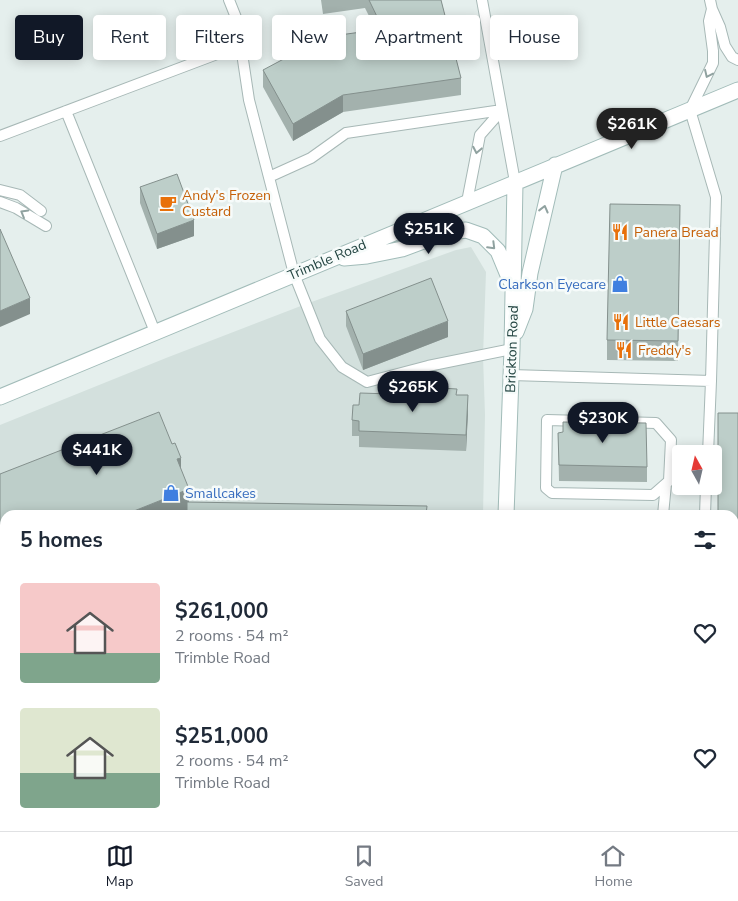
<!DOCTYPE html>
<meta charset="utf-8">
<style>
body{margin:0;font-family:"Nunito Sans",sans-serif;background:#f2f2f3;color:#1f2937;height:100vh;display:flex;flex-direction:column;font-size:19px;white-space:nowrap}
*{box-sizing:border-box;margin:0}
p{font-size:16px;color:#747a83}
.icon{flex:none;width:28px;height:28px;fill:none;stroke:currentColor;stroke-width:2;stroke-linecap:round;stroke-linejoin:round}
.map{position:relative;flex:1;overflow:hidden}
.details{position:absolute;left:0px;top:510px;width:739px;height:321px;display:flex;flex-direction:column;background:#fff;border-radius:15px 15px 0 0;box-shadow:0 2px 12px #0003}
.details>*{flex:none}
.top-card{position:absolute;left:15px;top:15px;width:709px;height:45px;display:flex;gap:10px}
.needle{width:32px;rotate:352deg}
.tools{position:absolute;left:672px;top:445px;display:grid;gap:10px}
.tools a{display:grid;place-items:center;width:50px;height:50px;border-radius:5px;background:#fff;box-shadow:0 2px 12px #0003;font-size:25px}
.price{position:absolute;translate:-50% -42px;padding:0 11px;border-radius:18px;background:#111827;color:#fff;font-size:16px;line-height:32px;filter:drop-shadow(0 1px 2px #0008)}
.price::after{content:'';position:absolute;left:50%;top:30px;width:15px;height:11px;margin-left:-8px;background:inherit;clip-path:polygon(0 0,100% 0,50% 100%)}
.price.current{background:#222;color:#fff}
ul{padding:0;list-style:none}
li{display:flex;align-items:center;gap:15px;height:125px;padding:0 20px}
li span{display:grid;place-items:center;flex:none;width:140px;height:100px;border-radius:5px;color:#555}
li>.icon{margin-inline-start:auto}
span .icon{width:60px;height:60px;fill:#fffc;stroke-width:1}
li b{font-size:21px}
h2{display:flex;justify-content:space-between;align-items:center;height:60px;padding:0 20px;font-size:21px}
.pill{padding:0 18px;border-radius:5px;background:#fff;box-shadow:0 2px 12px #0003;font-size:18px;line-height:45px}
.pill.current{background:#111827;color:#fff}
.tabs{display:flex;justify-content:space-around;align-items:center;height:70px;border-top:1px solid #e0e1e3;background:#fff;font-size:14px;color:#747a83}
.tabs a{display:grid;justify-items:center;gap:2px}
.tabs .current{color:#111827}
.map>svg:first-child{display:block}
.built{fill:#d3e0dd}
.lines{fill:none;stroke-linecap:round;stroke-linejoin:round}
.lane-casing{stroke:#a7b8b6;stroke-width:12}
.secondary-casing{stroke:#a2bcb9;stroke-width:17}
.primary-casing{stroke:#c1cbca;stroke-width:17}
.lane{stroke:#fff;stroke-width:10}
.secondary{stroke:#fff;stroke-width:15}
.primary{stroke:#65a9a4;stroke-width:15}
.wall{fill:#a3b1ad}
.shaded-wall{fill:#84908d}
.building{fill:#bdcec9;stroke:#84908d}
.oneway{stroke:#90a2a0}
.labels{text-anchor:middle;dominant-baseline:central;stroke-width:5;stroke-linejoin:round;paint-order:stroke}
.food-label{font-size:14px;fill:#c56008;stroke:#f6fbfa;text-anchor:start}
.street-label{font-size:14px;fill:#224441;stroke:#f6fbfa}
.shop-label{font-size:14px;fill:#366cbe;stroke:#f6fbfa;text-anchor:end}
</style>
<div class="map">
<svg width="738" height="831" viewBox="0 0 738 831">
<rect width="100%" height="100%" fill="#e5efed"/>
<path class="built" d="M471 247 486 272 483 356 485 415 483 515H5V731H0V425L166 358 306 304 456 250Z"/>
<g class="lines">
<g class="lane-casing">
<path id="lane" d="M229 0 237 20 249 100 294 274 320 339 342 367 367 382 428 366 512 349
M482 0 515 182
M710 0 712 9 720 27 725 46 732 57 738 60
M66 111 155 332
M0 136 241 45
M269 177 311 158 346 133 502 110
M0 190 20 195 41 211
M0 202 16 208 46 226
M467 202 480 135 502 110
M511 375 711 381 716 197 690 110 713 63V51L709 21 712 9
M547 420 656 423 671 440 669 481 653 495 552 493 546 488Z
M708 454 711 381
M663 515 666 484
M705 515 706 486"/>
</g>
<g class="secondary-casing">
<path id="secondary" d="M344 258 367 256 402 249 445 233 466 230 483 236 498 251 510 280
M516 332 525 309 530 273 555 165
M0 397 738 90
M506 515 512 349 515 182"/>
</g>
<g class="primary-casing">
<path id="primary" d="M734 750H738
M0 765H5
M0 810 5 809"/>
</g>
<use href="#lane" class="lane"/>
<use href="#secondary" class="secondary"/>
<use href="#primary" class="primary"/>
</g>
<path class="wall" d="M321 0H441L461 78V95L343 112 293 141 263 87V70L376 30 365 8 323 14Z
M140 187 194 236 157 249 140 203Z
M680 205 678 361 607 360V340Z
M346 311 448 337 363 370 346 326Z
M422 395H457L468 411 466 451 359 447V436H352V420L359 405Z
M738 413V581H734V515Z
M563 422 647 467V482L559 481 558 433H563Z"/>
<path class="shaded-wall" d="M343 95V112L293 141V124Z
M194 220V236L157 249V234Z
M30 298V314L0 327V311Z
M448 321V337L363 370V354Z
M468 395V411L466 451V435Z
M181 458V478L177 459Z
M189 489V510L175 515H124Z
M5 562V582L3 583V593L0 601V564Z"/>
<path class="building" d="M369 0H441L461 78 343 95 293 124 263 70 325 37 383 29Z
M177 174 194 220 157 234 140 187Z
M610 204 680 205 678 341 607 340Z
M0 229 30 298 0 311Z
M431 278 448 321 363 354 346 311Z
M441 388 457 389 456 395H468L466 435 359 431V421L352 420 353 405H359L360 393 422 395V391L440 392Z
M159 412 172 444 175 443 181 458 177 459 189 489 124 515H5V562L0 564V474Z
M718 413H738V561H734V515H718Z
M563 422 646 423 647 467 559 465 558 433 563 432Z
M187 502 427 506 426 515H187Z
M0 566 3 573 0 580Z"/>
<defs><path id="oneway-chevron" d="M-2-3.5L2.5 0L-2 3.5" fill="none" stroke-width="1.6" stroke-linecap="round" stroke-linejoin="round" transform="scale(1.25)"/></defs>
<g class="oneway">
<use href="#oneway-chevron" transform="translate(708 74) rotate(115)"/>
<use href="#oneway-chevron" transform="translate(477 150) rotate(101)"/>
<use href="#oneway-chevron" transform="translate(544 209) rotate(-76)"/>
<use href="#oneway-chevron" transform="translate(24 213) rotate(-150)"/>
<use href="#oneway-chevron" transform="translate(492 246) rotate(45)"/>
</g>
<defs>
<g id="cafe-bare" transform="scale(1.35)"><path d="M-5.5-4.5H6V0H3Q3 3.5 0 3.5H-2.5Q-5.5 3.5-5.5 0ZM3-3.2v2h1.7v-2ZM-6 4.5H4V6H-6Z" fill="#e8710a" stroke="#f6fbfa" stroke-width="2.5" paint-order="stroke"/></g>
<g id="restaurant-bare" transform="scale(1.35)"><path d="M-5-6h1v4h1v-4h1v4h1v-4h1v5L-1.5 .5V6h-2V.5L-5-1ZM5-6V6H3V1.5H1.5Q1.5-4 5-6Z" fill="#e8710a" stroke="#f6fbfa" stroke-width="2.5" paint-order="stroke"/></g>
<g id="shop-bare" transform="scale(1.35)"><path d="M-5-2.5h2.3a2.7 3.5 0 0 1 5.4 0H5L5.5 6h-11ZM-1.5-2.5h3a1.5 2.3 0 0 0-3 0Z" fill="#3f7fe0" stroke="#f6fbfa" stroke-width="2.5" paint-order="stroke"/></g>
</defs>
<g fill-rule="evenodd">
<use href="#cafe-bare" x="168" y="203"/>
<use href="#restaurant-bare" x="620" y="232"/>
<use href="#shop-bare" x="620" y="284"/>
<use href="#restaurant-bare" x="621" y="322"/>
<use href="#restaurant-bare" x="624" y="350"/>
<use href="#shop-bare" x="171" y="493"/>
</g>
<g class="labels">
<g class="food-label">
<text x="182" y="195">Andy's Frozen<tspan x="182" dy="16">Custard</tspan></text>
<text x="634" y="232">Panera Bread</text>
<text x="635" y="322">Little Caesars</text>
<text x="638" y="350">Freddy's</text>
</g>
<g class="street-label">
<text transform="translate(327 260) rotate(-23)">Trimble Road</text>
<text transform="translate(512 349) rotate(-88)">Brickton Road</text>
</g>
<g class="shop-label">
<text x="606" y="284">Clarkson Eyecare</text>
<text x="185" y="493" text-anchor="start">Smallcakes</text>
</g>
</g>
</svg>
<div class="tools">
<a><svg class="needle" viewBox="-14 -14 28 28"><path d="M0-13l5 13h-10z" fill="#e53935"/><path d="M0 13l5-13h-10z" fill="#747a83"/></svg></a>
</div>
<b class="price current" style="left:632px;top:150px">$261K</b>
<b class="price" style="left:429px;top:255px">$251K</b>
<b class="price" style="left:413px;top:413px">$265K</b>
<b class="price" style="left:603px;top:444px">$230K</b>
<b class="price" style="left:97px;top:476px">$441K</b>
<div class="top-card">
<a class="pill current">Buy</a>
<a class="pill">Rent</a>
<a class="pill">Filters</a>
<a class="pill">New</a>
<a class="pill">Apartment</a>
<a class="pill">House</a>
</div>
<section class="details">
<h2>5 homes<svg class="icon" aria-label="filters" viewBox="0 0 24 24"><path d="M4 7h16M4 17h16"/><circle cx="9" cy="7" r="2"/><circle cx="15" cy="17" r="2"/></svg></h2>
<ul>
<li><span style="background:linear-gradient(#f6c9c9 70%,#7fa58c 0)"><svg class="icon" aria-label="home" viewBox="0 0 24 24"><path d="M3 11l9-7 9 7M6 9v11h12V9"/></svg></span><div><b>$261,000</b><p>2 rooms · 54 m²</p><p>Trimble Road</p></div><svg class="icon" aria-label="heart" viewBox="0 0 24 24"><path d="M12 20l-8-8c-3-5 5-10 8-4 3-6 11-1 8 4z"/></svg></li>
<li><span style="background:linear-gradient(#dfe7d0 65%,#7fa58c 0)"><svg class="icon" aria-label="home" viewBox="0 0 24 24"><path d="M3 11l9-7 9 7M6 9v11h12V9"/></svg></span><div><b>$251,000</b><p>2 rooms · 54 m²</p><p>Trimble Road</p></div><svg class="icon" aria-label="heart" viewBox="0 0 24 24"><path d="M12 20l-8-8c-3-5 5-10 8-4 3-6 11-1 8 4z"/></svg></li>
</ul>
</section>
</div>
<nav class="tabs">
<a class="current"><svg class="icon" aria-label="map" viewBox="0 0 24 24"><path d="M3 6l6-2 6 2 6-2v14l-6 2-6-2-6 2zM9 4v14M15 6v14"/></svg>Map</a>
<a><svg class="icon" aria-label="saved" viewBox="0 0 24 24"><path d="M7 4h10v16l-5-4-5 4z"/></svg>Saved</a>
<a><svg class="icon" aria-label="home" viewBox="0 0 24 24"><path d="M3 11l9-7 9 7M6 9v11h12V9"/></svg>Home</a>
</nav>
